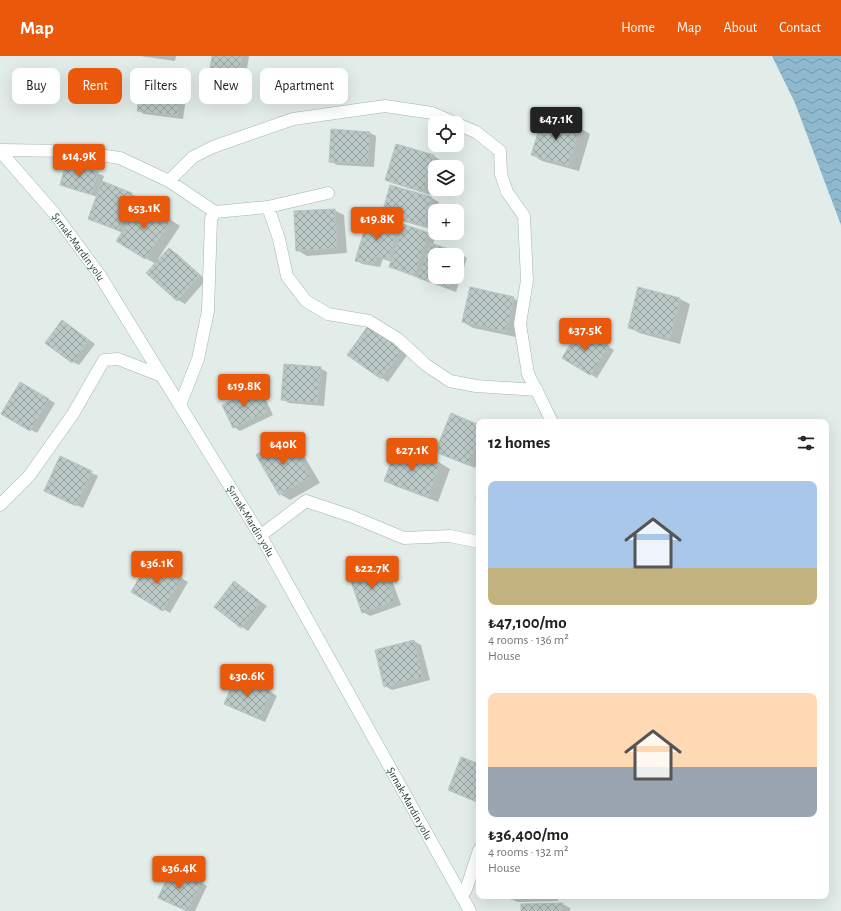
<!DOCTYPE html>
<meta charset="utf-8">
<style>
body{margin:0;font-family:"Alegreya Sans",sans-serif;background:#f2f2f2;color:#222;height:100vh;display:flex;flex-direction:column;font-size:15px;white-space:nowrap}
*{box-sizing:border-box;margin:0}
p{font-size:13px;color:#767676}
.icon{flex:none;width:22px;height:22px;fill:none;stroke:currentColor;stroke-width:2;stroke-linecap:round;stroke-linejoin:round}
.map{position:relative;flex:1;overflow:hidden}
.sheet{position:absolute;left:476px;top:363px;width:353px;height:480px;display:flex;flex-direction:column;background:#fff;border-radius:8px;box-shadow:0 4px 16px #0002}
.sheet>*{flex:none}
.guide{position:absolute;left:12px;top:12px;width:380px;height:36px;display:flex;gap:8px}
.buttons{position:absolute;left:428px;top:60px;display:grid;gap:8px}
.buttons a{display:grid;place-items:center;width:36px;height:36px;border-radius:8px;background:#fff;box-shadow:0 4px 16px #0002;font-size:20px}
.price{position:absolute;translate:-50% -34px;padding:0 9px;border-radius:4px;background:#ea580c;color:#fff;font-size:13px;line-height:26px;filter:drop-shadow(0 1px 2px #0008)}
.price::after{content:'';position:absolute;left:50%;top:24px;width:12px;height:9px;margin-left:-6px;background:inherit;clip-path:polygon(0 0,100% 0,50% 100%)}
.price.selected{background:#222;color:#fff}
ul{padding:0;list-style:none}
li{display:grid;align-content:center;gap:8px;height:212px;padding:0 12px}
li span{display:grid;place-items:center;height:124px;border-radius:8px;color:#555}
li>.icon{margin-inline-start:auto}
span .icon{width:72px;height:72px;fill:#fffc;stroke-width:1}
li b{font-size:17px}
h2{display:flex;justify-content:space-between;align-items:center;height:48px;padding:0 12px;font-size:17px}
.chip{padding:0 14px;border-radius:8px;background:#fff;box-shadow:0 4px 16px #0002;font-size:14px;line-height:36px}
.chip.selected{background:#ea580c;color:#fff}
header{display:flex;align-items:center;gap:24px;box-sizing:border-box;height:56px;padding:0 20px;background:#ea580c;color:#fff}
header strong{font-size:19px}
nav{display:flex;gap:22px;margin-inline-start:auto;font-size:14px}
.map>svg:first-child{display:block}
.water{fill:url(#water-waves)}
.shadow{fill:#0003;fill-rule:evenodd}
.building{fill:url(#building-cross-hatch);stroke:#b5c5c1}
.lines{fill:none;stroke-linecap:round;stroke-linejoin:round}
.street-casing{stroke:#a5b4b1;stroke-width:13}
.secondary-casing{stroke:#a1b7b3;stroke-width:13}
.street{stroke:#fff;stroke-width:12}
.secondary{stroke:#fff;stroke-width:12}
.labels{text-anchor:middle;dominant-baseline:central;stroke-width:3;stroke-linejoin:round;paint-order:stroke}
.street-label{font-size:11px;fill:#233c3a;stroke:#f3f8f7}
</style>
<header>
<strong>Map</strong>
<nav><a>Home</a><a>Map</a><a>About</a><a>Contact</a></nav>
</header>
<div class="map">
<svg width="841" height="855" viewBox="0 0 841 855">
<defs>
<pattern id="water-waves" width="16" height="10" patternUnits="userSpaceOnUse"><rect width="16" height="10" fill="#8db8ce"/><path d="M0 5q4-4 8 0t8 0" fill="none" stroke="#7397a8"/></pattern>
<pattern id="building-cross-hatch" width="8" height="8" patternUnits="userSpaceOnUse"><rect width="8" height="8" fill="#bbc9c6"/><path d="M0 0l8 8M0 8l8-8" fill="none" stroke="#98a4a2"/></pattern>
</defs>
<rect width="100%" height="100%" fill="#e2ece9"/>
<path class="water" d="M772 0H841V169L795 47Z"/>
<path class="shadow" d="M140 0H176L175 5Z
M213 0H249L244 32 216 28 209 25Z
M181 24 188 28 183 63 144 58 138 54Z
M544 62 580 72 590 78 579 115 542 105 533 99Z
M370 77 376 80 374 111 337 109 330 105Z
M396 89 434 100 440 104 438 111H435V121L430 139 392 127 386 124Z
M97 117 104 120 102 126 138 141 128 167 153 152 180 170 158 203 159 204 169 193 176 197 206 224 185 248 178 244 148 217 156 208 145 202 123 177 89 163 98 141 68 132 61 129Z
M391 131 432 142 439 146 435 155 431 173 390 162 383 158Z
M334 154 344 159 347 197 307 200 297 194Z
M397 169 403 172 429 177 435 181 433 189 461 198 467 202 456 236 397 214 390 210 392 206 383 203 380 211 362 208 356 204ZM435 199H457V221H435Z
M639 233 680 243 690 248 680 288 639 277 629 271Z
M513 242 523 248 516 281 473 272 463 266Z
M68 269 95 288 79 309 73 306Z
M580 274 614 294 597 322 563 302Z
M375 275 408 298 388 326 348 299Z
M320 312 327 316 324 350 289 347 282 343Z
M20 327 55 347 37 377 2 357Z
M256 334 263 338 273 359 240 375 234 371Z
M479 370V401L475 412 436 395Z
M287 382 297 388 320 427 290 444 280 438Z
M397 391 440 407 450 413 438 446 395 430 385 424Z
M60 402 98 420 83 452 52 438Z
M479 435V444L475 442Z
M150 504 188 526 170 557 133 536Z
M383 512 389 516 401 549 370 560 363 556Z
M234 527 267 550 248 575 242 571Z
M414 585 421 589 430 624 392 634 385 630Z
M271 636 277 640 265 666 231 651Z
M479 709V747L449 734Z
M200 826 207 830 195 855H186L159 842Z
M511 840H558V845L518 846 511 843Z
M563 848 570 852V855H522Z"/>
<path class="building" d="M212 0H242L238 29 208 25Z
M142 18 182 23 177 60 137 55Z
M543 61 580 71 568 110 531 99Z
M331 73 370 76 368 108 329 106Z
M396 88 434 99 423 136 385 124Z
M66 107 98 116 91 138 60 129Z
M102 125 132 137 118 174 88 163Z
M390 129 432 141 424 170 382 158Z
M143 145 171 164 145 203 116 185Z
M335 153 337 192 296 195 294 155Z
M368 162 398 168 389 204 376 200 374 208 355 205Z
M403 168 429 177 415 219 389 211Z
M430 187 461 197 457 211V199H435V221H454L450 233 418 222Z
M169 192 200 219 177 245 146 217Z
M470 231 514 241 506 276 462 266Z
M638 231 680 242 670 283 628 272Z
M62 264 89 284 72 307 45 287Z
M368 270 402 294 381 323 347 299Z
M580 272 609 290 590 319 562 302Z
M284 308 321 311 317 347 281 344Z
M20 326 49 343 30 375 1 358Z
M256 333 267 356 233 372 222 349Z
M451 357 479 369V382L468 409 435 396Z
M287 381 310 421 279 439 256 399Z
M397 390 440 407 428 441 384 425Z
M60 400 92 415 76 450 44 435Z
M150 503 182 521 163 555 131 536Z
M383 511 394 545 362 557 350 523Z
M234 525 261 546 241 572 214 551Z
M414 584 423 621 384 631 375 594Z
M236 620 271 636 259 663 224 648Z
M461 701 479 708V742L477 746 448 734Z
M172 812 201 826 187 855 158 842Z
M510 840H552V842L510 843Z
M563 847V855H521V848Z"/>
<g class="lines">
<g class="street-casing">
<path id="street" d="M457 68 476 76 500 95 501 118 507 136 524 160 527 224 520 268 528 318 539 339 552 366
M0 94 72 95 120 102 169 125 215 156
M169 125 193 101 213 91 293 63 385 50 432 57 455 67
M268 151 279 183 287 220 306 245 328 258 369 265 398 283 426 309 450 325 476 330 537 334
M180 349 198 303 208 255 211 163 215 156 268 151 328 137
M0 449 29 420 73 358 104 304 118 303 162 320
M260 480 306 445 351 460 404 482 450 480 479 486
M462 841 467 831 479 794"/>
</g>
<g class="secondary-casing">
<g id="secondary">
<path id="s1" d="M0 95 54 157 99 218 266 489 470 855"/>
</g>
</g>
<use href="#street" class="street"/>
<use href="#secondary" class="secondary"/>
</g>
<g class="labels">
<g class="street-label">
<text stroke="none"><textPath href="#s1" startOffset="124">Şırnak-Mardin yolu</textPath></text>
<text stroke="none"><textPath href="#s1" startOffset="448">Şırnak-Mardin yolu</textPath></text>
<text stroke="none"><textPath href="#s1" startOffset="772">Şırnak-Mardin yolu</textPath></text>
</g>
</g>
</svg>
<div class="buttons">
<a><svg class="icon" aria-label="locate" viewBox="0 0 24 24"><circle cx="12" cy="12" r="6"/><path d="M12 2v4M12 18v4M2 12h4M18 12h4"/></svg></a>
<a><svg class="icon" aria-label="layers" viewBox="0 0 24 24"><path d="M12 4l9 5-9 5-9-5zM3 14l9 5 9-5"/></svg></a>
<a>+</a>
<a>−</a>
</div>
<b class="price selected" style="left:556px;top:85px">₺47.1K</b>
<b class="price" style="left:79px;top:122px">₺14.9K</b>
<b class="price" style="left:144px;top:174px">₺53.1K</b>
<b class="price" style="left:377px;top:185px">₺19.8K</b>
<b class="price" style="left:585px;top:296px">₺37.5K</b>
<b class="price" style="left:244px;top:352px">₺19.8K</b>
<b class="price" style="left:283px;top:410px">₺40K</b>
<b class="price" style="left:412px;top:416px">₺27.1K</b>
<b class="price" style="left:157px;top:529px">₺36.1K</b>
<b class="price" style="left:372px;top:534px">₺22.7K</b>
<b class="price" style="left:247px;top:642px">₺30.6K</b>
<b class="price" style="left:179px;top:834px">₺36.4K</b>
<div class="guide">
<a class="chip">Buy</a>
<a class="chip selected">Rent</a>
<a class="chip">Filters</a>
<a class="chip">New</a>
<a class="chip">Apartment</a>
</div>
<section class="sheet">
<h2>12 homes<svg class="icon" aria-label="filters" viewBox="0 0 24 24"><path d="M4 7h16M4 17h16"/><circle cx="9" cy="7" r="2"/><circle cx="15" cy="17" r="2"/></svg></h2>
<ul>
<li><span style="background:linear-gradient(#a9c7e8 70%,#c2b280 0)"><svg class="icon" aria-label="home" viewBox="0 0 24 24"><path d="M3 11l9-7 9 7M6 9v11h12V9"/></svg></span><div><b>₺47,100/mo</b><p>4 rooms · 136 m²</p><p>House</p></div></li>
<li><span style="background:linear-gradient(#ffd9b3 60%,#9aa5b1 0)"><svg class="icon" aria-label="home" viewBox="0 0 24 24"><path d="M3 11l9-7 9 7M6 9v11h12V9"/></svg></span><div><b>₺36,400/mo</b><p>4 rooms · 132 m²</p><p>House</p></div></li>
</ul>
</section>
</div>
